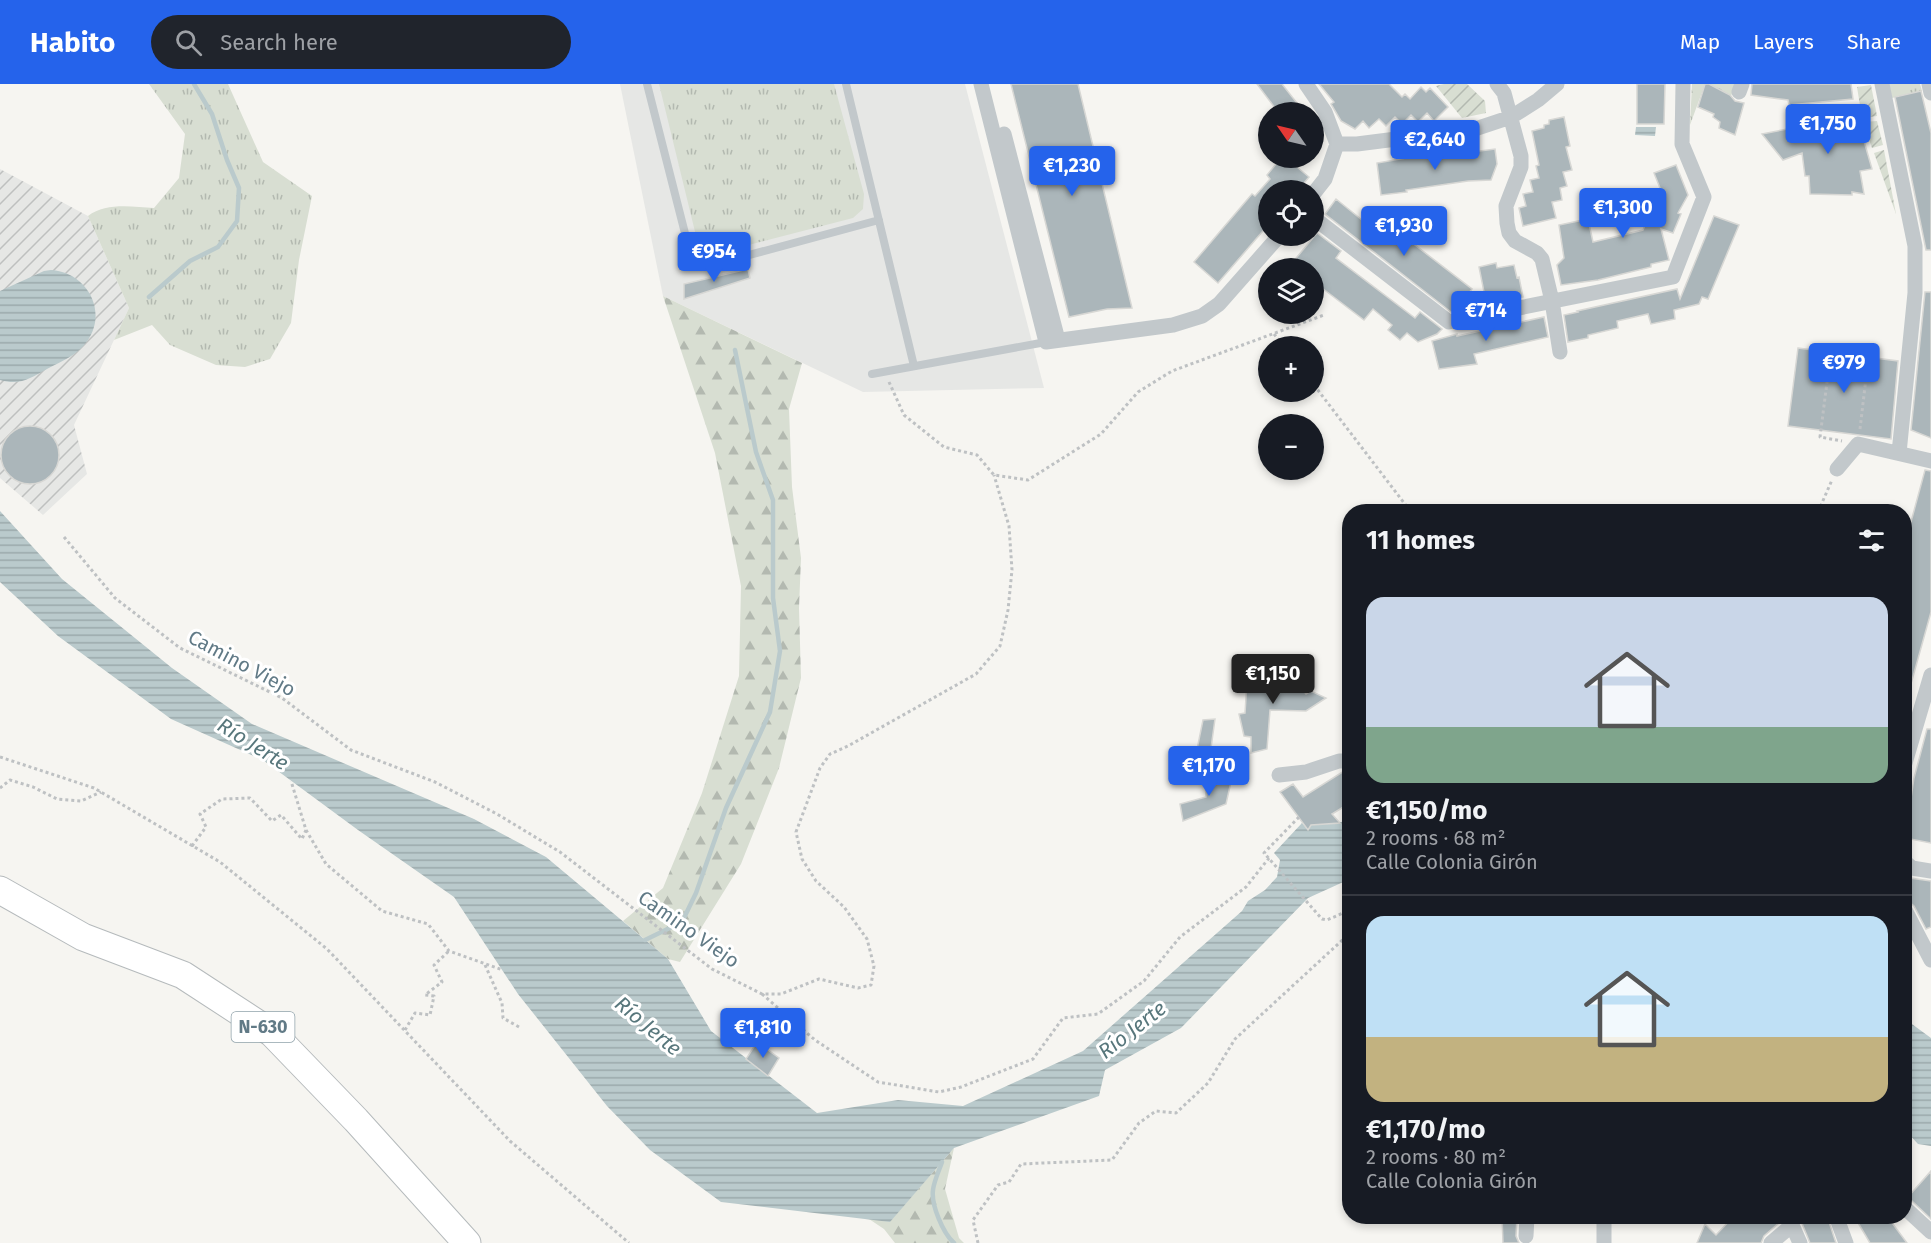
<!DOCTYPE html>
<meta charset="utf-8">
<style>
body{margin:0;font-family:"Fira Sans",sans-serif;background:#20242c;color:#f1f3f6;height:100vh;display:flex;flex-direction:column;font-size:22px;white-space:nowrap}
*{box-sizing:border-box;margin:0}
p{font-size:20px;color:#9ea1a6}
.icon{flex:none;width:33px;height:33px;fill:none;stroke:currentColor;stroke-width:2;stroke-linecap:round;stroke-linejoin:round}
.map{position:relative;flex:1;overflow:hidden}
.sheet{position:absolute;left:1342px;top:420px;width:570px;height:720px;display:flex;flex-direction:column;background:#171b24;border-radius:24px;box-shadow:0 3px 9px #0003}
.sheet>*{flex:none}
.needle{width:39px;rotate:304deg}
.controls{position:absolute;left:1258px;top:18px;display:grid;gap:12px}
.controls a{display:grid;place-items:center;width:66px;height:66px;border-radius:50%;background:#171b24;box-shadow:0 3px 9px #0003;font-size:30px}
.price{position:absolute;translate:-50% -51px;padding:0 14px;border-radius:6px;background:#2563eb;color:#fff;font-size:20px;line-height:39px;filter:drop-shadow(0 2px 3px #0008)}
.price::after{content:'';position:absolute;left:50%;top:36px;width:18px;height:14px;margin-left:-9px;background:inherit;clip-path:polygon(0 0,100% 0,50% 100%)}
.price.active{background:#222;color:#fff}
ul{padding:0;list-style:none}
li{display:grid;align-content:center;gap:12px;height:318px;padding:0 24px}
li+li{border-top:2px solid #363941}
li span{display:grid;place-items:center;height:186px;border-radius:18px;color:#555}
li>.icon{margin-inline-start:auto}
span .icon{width:108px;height:108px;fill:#fffc;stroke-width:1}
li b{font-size:26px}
h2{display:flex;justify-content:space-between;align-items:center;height:72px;padding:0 24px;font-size:26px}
header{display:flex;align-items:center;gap:36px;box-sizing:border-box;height:84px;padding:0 30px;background:#2563eb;color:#fff}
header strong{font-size:28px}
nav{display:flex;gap:33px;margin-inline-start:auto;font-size:21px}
.search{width:420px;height:54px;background:#20242c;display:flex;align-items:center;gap:15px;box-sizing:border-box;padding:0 21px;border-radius:33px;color:#9ea1a6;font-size:22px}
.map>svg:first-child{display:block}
.built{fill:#e6e7e5}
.industrial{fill:url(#industrial-furrows)}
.grass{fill:url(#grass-tufts)}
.forest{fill:url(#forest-firs)}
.park{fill:url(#park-crowns)}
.garden{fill:url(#garden-furrows)}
.water{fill:url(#water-rules)}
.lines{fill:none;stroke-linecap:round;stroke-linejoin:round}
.stream{stroke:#bacacc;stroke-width:4.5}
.building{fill:#abb6ba;stroke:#d7d7d4;stroke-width:1.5}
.highway-casing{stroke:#b5babc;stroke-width:29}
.path{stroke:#bec1c3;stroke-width:3;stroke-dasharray:3 3;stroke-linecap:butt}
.lane{stroke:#c2c8cb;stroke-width:8}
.street{stroke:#c2c8cb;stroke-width:15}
.highway{stroke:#fff;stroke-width:27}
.labels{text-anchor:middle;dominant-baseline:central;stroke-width:6;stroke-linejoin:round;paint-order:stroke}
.shield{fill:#fff;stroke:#90a2aa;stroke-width:1.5}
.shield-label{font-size:18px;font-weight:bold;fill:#617a86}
.street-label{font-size:20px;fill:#617a86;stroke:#fff}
.water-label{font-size:21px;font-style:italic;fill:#58777c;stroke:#fff}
</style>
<header>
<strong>Habito</strong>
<div class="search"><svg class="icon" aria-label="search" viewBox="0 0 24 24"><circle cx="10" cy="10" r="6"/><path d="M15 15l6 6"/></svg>Search here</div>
<nav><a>Map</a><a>Layers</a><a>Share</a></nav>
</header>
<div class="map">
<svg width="1931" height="1159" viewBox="0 0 1931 1159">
<defs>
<pattern id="industrial-furrows" width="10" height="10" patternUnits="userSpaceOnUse" patternTransform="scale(1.5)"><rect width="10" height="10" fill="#e6e7e5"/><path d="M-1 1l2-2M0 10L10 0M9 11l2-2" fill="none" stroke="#bec0bf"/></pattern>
<pattern id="grass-tufts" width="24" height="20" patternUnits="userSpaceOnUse" patternTransform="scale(1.5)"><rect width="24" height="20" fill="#d8ded2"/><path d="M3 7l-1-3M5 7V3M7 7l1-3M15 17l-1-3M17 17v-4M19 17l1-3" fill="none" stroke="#b3b9b0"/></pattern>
<pattern id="forest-firs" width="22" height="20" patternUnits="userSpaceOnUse" patternTransform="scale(1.5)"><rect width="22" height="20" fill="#d8ded2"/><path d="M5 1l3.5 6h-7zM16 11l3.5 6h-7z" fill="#b3b9b0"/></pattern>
<pattern id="park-crowns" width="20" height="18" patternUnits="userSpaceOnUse" patternTransform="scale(1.5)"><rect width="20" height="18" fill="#d8ded2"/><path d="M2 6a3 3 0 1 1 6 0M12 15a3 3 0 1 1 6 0" fill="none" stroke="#b3b9b0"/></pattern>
<pattern id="garden-furrows" width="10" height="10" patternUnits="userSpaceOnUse" patternTransform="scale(1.5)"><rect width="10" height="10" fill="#d8ded2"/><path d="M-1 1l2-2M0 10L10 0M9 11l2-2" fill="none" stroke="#b3b9b0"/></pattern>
<pattern id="water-rules" width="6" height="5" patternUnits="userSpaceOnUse" patternTransform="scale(1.5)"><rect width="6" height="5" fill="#bacacc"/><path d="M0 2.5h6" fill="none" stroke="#9ba9ab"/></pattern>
</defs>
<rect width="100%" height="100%" fill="#f6f5f1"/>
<path class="built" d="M620 0H965L1044 304 863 308 663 212Z"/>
<path class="industrial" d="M0 85 88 132 129 224 74 341 87 390 43 431 0 394Z"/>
<path class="grass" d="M149 0H228L263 78 312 112 299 176 291 239 270 275 245 283 216 281 170 261 152 241 114 256 129 224 88 132C106 118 133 123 154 124L179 94 185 50Z
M659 0H834L864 110 863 125 853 134 718 169 698 160Z
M1889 0H1920L1922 7 1892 14Z"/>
<path class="forest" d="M663 212 802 279 789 325 792 403 801 474 799 524 801 594 779 684 741 780 680 878 668 875 623 837 663 804 702 709 739 592 741 502 715 369Z
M954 1064 945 1105 959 1154 964 1159H895L884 1145 869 1135 890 1137Z"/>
<path class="park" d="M1692 0H1705L1690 41Z
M1709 0H1736L1731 12Z"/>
<path class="garden" d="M1444 0H1467L1485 17 1486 29 1462 34 1436 2Z
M1871 1 1877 32 1862 34 1857 3Z
M1877 37 1883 61 1872 64 1863 38Z
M1884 66 1896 130 1874 69Z"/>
<path class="water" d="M1636 43H1656L1655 52 1635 51Z
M51 186C86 188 108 226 88 256 78 271 62 277 47 285 30 294 21 302 0 296V207L44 187Z
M0 427 62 495 172 584 252 640 474 735 546 773 668 875 711 947 817 1029 898 1016 963 1022 1083 967 1242 827 1248 817 1265 806 1277 793 1280 776 1274 769 1302 739 1308 746 1311 741 1350 737V795L1308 814 1181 944 1105 986 1099 1012 954 1064 890 1138 721 1118 650 1066 607 1022 518 910 454 813 358 746 263 676 171 635 58 552 0 498Z
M1905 935 1931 954V1062L1918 1060 1905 1046Z"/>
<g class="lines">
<path class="stream" d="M149 213 190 177 218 163 237 137 239 104 227 76 212 30 194 0
M645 856 682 838 696 809 726 724 770 628 780 567 773 514V416L756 368 735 266
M942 1078C939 1087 934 1097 933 1106 931 1121 943 1149 954 1159"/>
</g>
<path class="building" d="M1011 0H1078L1132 224 1107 225 1069 233Z
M1257 0H1282L1304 28H1278Z
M1319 0H1389L1402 13 1405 10 1410 15 1421 3 1426 8 1430 4 1448 23 1434 37 1427 29 1418 38 1411 31 1402 40 1395 33 1386 42 1379 35 1369 44 1363 37 1355 45 1341 37 1331 20 1334 18Z
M1637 0H1665L1664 40H1637Z
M1705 0H1709L1730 11 1735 17 1744 19 1735 51 1719 44 1720 38 1713 33 1714 30 1698 23Z
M1752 0H1851L1853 15 1789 21 1788 16 1751 11Z
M1921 7 1931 49V166H1926L1895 13Z
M1856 29 1872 85 1860 87 1864 110 1852 108V111L1810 110 1809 92H1805L1802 69 1783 76 1762 50 1787 45 1788 48 1832 42 1830 35Z
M1564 33 1570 62 1566 63 1572 86 1563 88 1567 102 1560 104 1562 116 1552 118 1556 134 1523 142 1519 124 1526 122 1523 110 1533 108 1530 96 1539 94 1536 82 1539 81 1532 47 1544 44V41L1549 40V36Z
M1495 65 1497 80 1491 96 1468 97 1406 106 1407 108 1381 111 1377 79 1441 68V72Z
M1281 74H1286L1309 93 1298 106H1269V140L1218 199 1194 178 1252 110 1255 112 1270 95 1267 91Z
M1676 81 1688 111 1678 129 1681 130 1673 149 1661 145 1669 176 1651 180V183L1598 196 1561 201 1557 181 1564 174 1559 141 1588 135 1593 158 1643 146 1660 104 1654 89Z
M1336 115 1372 144 1380 134 1472 205 1455 227 1451 228 1325 130Z
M1714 132 1739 141 1708 215 1702 213 1699 220 1674 226 1675 235 1651 240 1648 230 1617 237 1618 244 1588 251V254L1568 258 1564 231 1578 228 1577 227 1677 205 1680 215Z
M1317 149 1341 167 1336 174 1415 234 1420 228 1442 245 1437 250 1418 258 1407 249 1400 256 1388 246 1392 241 1373 225 1364 236 1314 198V184H1299L1292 179Z
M1496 179 1497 184 1514 181 1517 194 1519 193 1523 213 1503 217 1501 210 1485 213 1479 183Z
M748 185 750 194 684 215V200Z
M1925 208H1931V354L1911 346Z
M1544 233 1548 253 1474 270 1477 280 1439 285 1432 257 1457 250V252Z
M1798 264 1898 277 1891 355 1788 342Z
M1 371a29 29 0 1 1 58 0a29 29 0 1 1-58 0Z
M1925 386 1931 387V528L1909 607H1905V460Z
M1283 580 1306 610 1311 607 1326 614 1306 627 1270 626 1267 665 1251 669V653L1244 652 1239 630 1245 629 1247 598 1266 600Z
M1215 635 1208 686 1194 680 1203 636Z
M1927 645H1931V759L1905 754 1914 694Z
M1344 687H1350V719L1332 730 1340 739 1311 741 1308 746 1280 708 1293 700 1303 713Z
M1233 689 1226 720 1183 737 1180 720 1206 713 1205 696Z
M1905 791 1910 794 1931 797V843L1926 845 1914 822 1908 817 1905 811Z
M757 958 779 974 768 992 746 975Z
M1931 1087V1135L1912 1117 1907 1114Z
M1502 1132H1517L1516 1152 1519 1159H1503Z
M1734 1132H1778L1780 1138 1764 1152 1761 1159H1697L1705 1140 1716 1151Z
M1799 1132H1827L1836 1159H1810Z
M1854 1132H1887L1907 1159H1870Z"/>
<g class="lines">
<g class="highway-casing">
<path id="highway" d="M0 806 83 853 183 891 272 949 356 1036 467 1159"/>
</g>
<path class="path" d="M1274 250 1284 262
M1831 267 1820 353 1842 357
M889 298 904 331 944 363 977 371 994 391 1028 396 1101 350 1138 308 1172 287 1324 231
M1314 301 1411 428
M1860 345 1868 277
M1818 428 1832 396
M64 453 115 514 180 564 282 614 351 666 435 698 497 730 560 768 712 885 762 910H781L819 895 858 904 871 901 874 882 867 855 844 823 816 797 802 775 796 748 820 684 830 670 848 662 976 590 1000 562 1008 526 1012 486 1009 442 994 391
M0 673 94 704 220 778 327 865 510 1057 629 1159
M0 704 10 696 33 703 57 715 81 717 101 708
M1299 733 1264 769 1322 835 1327 836 1350 826
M306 746 326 780 382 827 428 840 449 867 503 886
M192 762 206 743 200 730 222 715 250 714 272 737 281 731 302 755 306 746 291 697
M485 881 502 919 503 934 519 943
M762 910 815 956 878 998 939 1008 961 1003 1033 975 1063 934 1098 930 1144 897 1180 853 1246 803 1269 774
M405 946 415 929 430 931 434 912 425 911 442 898 434 881 449 867
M978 1159 973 1136 998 1101 1009 1098 1021 1080 1112 1076 1139 1039 1156 1027 1176 1029 1208 999 1235 955 1350 849"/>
<path class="lane" d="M647 0 689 165 712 181 879 136
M846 0 914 282
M872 290 1046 258"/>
<path class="street" d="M981 0 1046 258 1173 241 1202 232 1219 220 1279 152
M1306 0 1325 28 1337 60 1325 95 1314 109
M1497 0 1504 9 1521 72V83L1506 122 1507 139 1509 149 1515 157 1537 169 1542 175 1552 217 1560 268
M1882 0 1915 162V209L1899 369
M1929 0 1931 9
M1739 8 1742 0
M1004 50 1058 256
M1337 60H1357L1475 45 1511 33 1538 16 1557 0
M1314 134 1449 238 1673 193 1704 113 1682 60 1683 0
M1837 385 1858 360 1931 377
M1905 679 1931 591
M1279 691 1306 688 1339 677H1350
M1905 778 1912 784 1931 787
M1905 826 1931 876
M1905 1124 1931 1148
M1788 1132 1800 1159
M1836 1132 1846 1159
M1526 1152 1527 1132
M1604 1159V1132
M1771 1159 1791 1142"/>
<use href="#highway" class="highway"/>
</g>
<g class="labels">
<rect class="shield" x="231.5" y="928" width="63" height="30" rx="4.5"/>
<g class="shield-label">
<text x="263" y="943">N-630</text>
</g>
<g class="street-label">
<text transform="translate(242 579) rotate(28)">Camino Viejo</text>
<text transform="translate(689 845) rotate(35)">Camino Viejo</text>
</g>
<g class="water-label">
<text transform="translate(253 660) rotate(32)">Río Jerte</text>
<text transform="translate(648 942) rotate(40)">Río Jerte</text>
<text transform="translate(1132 946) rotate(-38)">Río Jerte</text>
</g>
</g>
</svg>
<div class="controls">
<a><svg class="needle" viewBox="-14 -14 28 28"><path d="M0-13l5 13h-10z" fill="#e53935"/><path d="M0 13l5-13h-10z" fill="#9ea1a6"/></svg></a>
<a><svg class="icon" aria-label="locate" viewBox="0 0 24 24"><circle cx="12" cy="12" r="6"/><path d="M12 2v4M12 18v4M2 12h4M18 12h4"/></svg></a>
<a><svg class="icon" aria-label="layers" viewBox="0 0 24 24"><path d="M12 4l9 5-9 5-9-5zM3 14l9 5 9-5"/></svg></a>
<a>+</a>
<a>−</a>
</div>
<b class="price" style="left:1828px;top:71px">€1,750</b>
<b class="price" style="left:1435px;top:87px">€2,640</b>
<b class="price" style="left:1072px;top:113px">€1,230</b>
<b class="price" style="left:1623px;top:155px">€1,300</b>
<b class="price" style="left:1404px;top:173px">€1,930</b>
<b class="price" style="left:714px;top:199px">€954</b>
<b class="price" style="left:1486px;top:258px">€714</b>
<b class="price" style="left:1844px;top:310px">€979</b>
<b class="price active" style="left:1273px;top:621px">€1,150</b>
<b class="price" style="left:1209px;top:713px">€1,170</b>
<b class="price" style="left:763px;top:975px">€1,810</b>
<section class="sheet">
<h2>11 homes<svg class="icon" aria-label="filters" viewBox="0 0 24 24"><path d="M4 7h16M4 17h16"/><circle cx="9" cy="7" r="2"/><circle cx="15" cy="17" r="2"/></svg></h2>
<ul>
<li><span style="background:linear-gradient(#c9d6e8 70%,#7fa58c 0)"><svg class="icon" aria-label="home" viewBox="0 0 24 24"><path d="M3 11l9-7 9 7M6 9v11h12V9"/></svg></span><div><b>€1,150/mo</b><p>2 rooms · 68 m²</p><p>Calle Colonia Girón</p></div></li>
<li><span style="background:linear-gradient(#bfe0f5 65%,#c2b280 0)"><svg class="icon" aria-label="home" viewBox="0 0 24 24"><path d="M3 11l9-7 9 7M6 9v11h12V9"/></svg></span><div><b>€1,170/mo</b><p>2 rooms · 80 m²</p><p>Calle Colonia Girón</p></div></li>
</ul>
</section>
</div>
